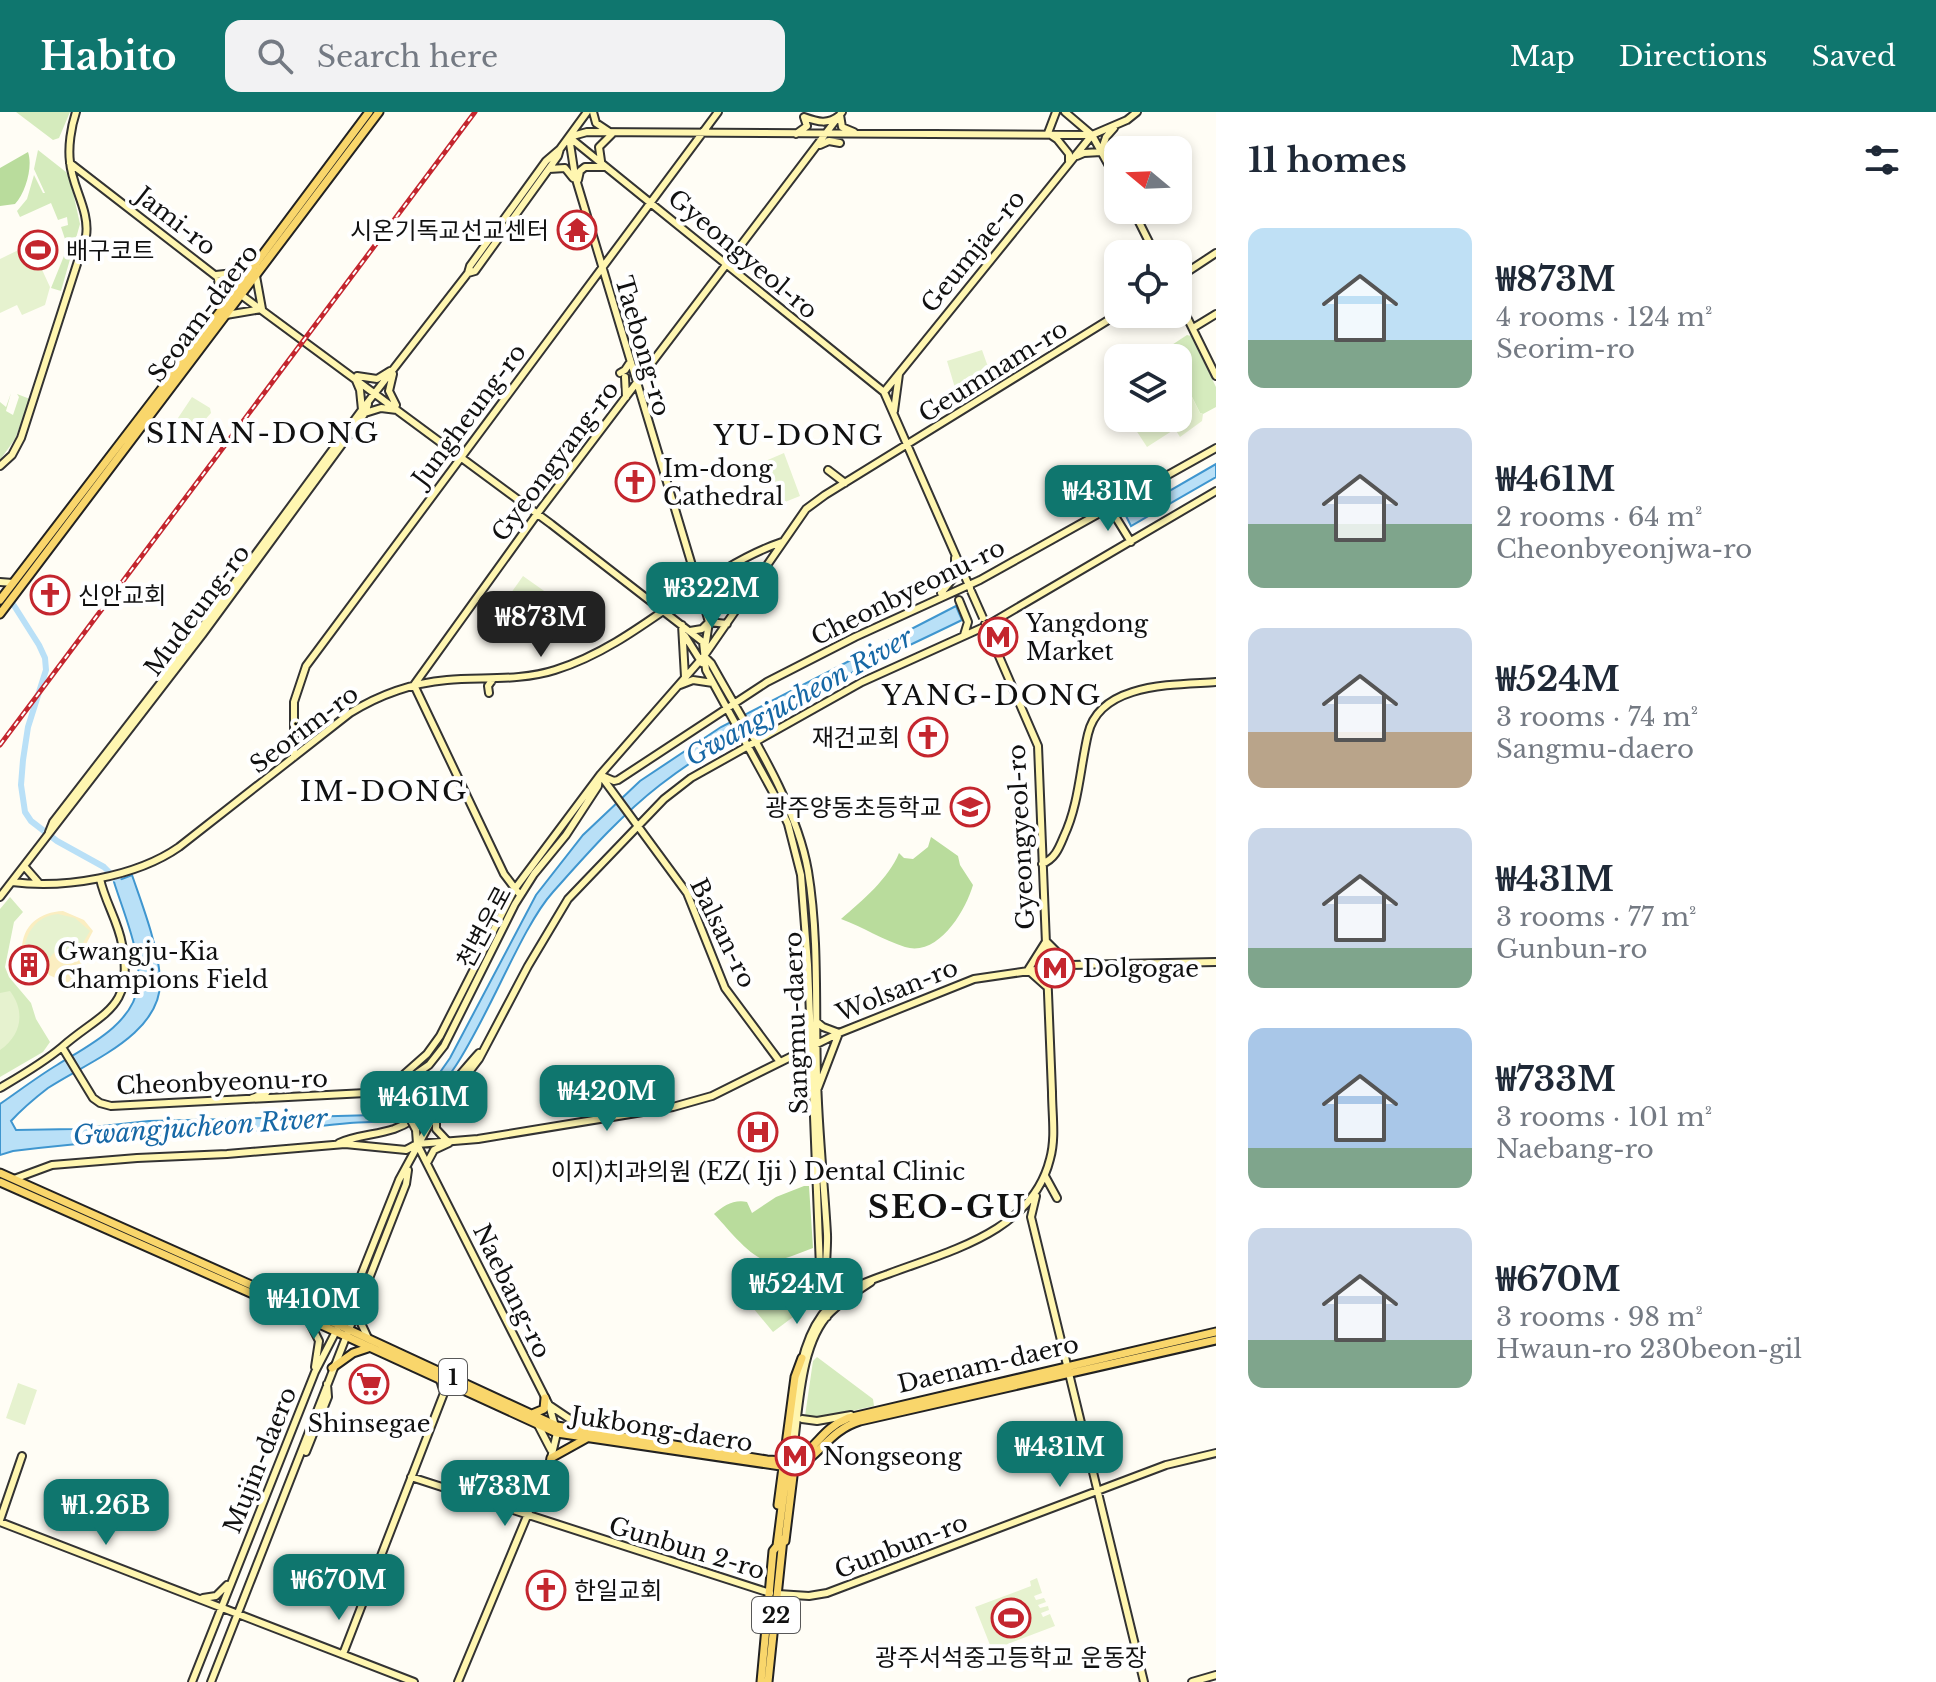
<!DOCTYPE html>
<meta charset="utf-8">
<style>
body{margin:0;font-family:"Libre Baskerville","Noto Sans KR",serif;background:#f2f2f3;color:#1f2937;height:100vh;display:flex;flex-direction:column;font-size:30px;white-space:nowrap}
*{box-sizing:border-box;margin:0}
p{font-size:26px;color:#747a83}
.icon{flex:none;width:44px;height:44px;fill:none;stroke:currentColor;stroke-width:2;stroke-linecap:round;stroke-linejoin:round}
.map{position:relative;flex:1;overflow:hidden}
.panel{display:flex;flex-direction:column;background:#fff;width:720px}
.panel>*{flex:none}
.needle{width:52px;rotate:289deg}
.fabs{position:absolute;left:1104px;top:24px;display:grid;gap:16px}
.fabs a{display:grid;place-items:center;width:88px;height:88px;border-radius:16px;background:#fff;box-shadow:0 4px 12px #0003;font-size:40px}
.price{position:absolute;translate:-50% -68px;padding:0 18px;border-radius:16px;background:#0f766e;color:#fff;font-size:26px;line-height:52px;filter:drop-shadow(0 2px 4px #0008)}
.price::after{content:'';position:absolute;left:50%;top:48px;width:24px;height:18px;margin-left:-12px;background:inherit;clip-path:polygon(0 0,100% 0,50% 100%)}
.price.active{background:#222;color:#fff}
ul{padding:0;list-style:none}
li{display:flex;align-items:center;gap:24px;height:200px;padding:0 32px}
li span{display:grid;place-items:center;flex:none;width:224px;height:160px;border-radius:16px;color:#555}
li>.icon{margin-inline-start:auto}
span .icon{width:96px;height:96px;fill:#fffc;stroke-width:1}
li b{font-size:34px}
h2{display:flex;justify-content:space-between;align-items:center;height:96px;padding:0 32px;font-size:34px}
header{display:flex;align-items:center;gap:48px;box-sizing:border-box;height:112px;padding:0 40px;background:#0f766e;color:#fff}
header strong{font-size:38px}
nav{display:flex;gap:44px;margin-inline-start:auto;font-size:28px}
.search{width:560px;height:72px;background:#f2f2f3;display:flex;align-items:center;gap:20px;box-sizing:border-box;padding:0 28px;border-radius:16px;color:#747a83;font-size:30px}
main{display:flex;flex:1;min-height:0}
.map>svg:first-child{display:block}
.green{fill:#d5ebbd}
.forest{fill:#b9dc9c}
.sand{fill:#fbeec1}
.pitch{fill:#e6f2cf}
.water{fill:#b9e0f7;stroke:#3f96cf;stroke-width:2}
.lines{fill:none;stroke-linecap:round;stroke-linejoin:round}
.river{stroke:#b9e0f7;stroke-width:6}
.secondary-casing{stroke:#333;stroke-width:10}
.primary-casing{stroke:#222;stroke-width:11}
.secondary{stroke:#fff6b0;stroke-width:6}
.primary{stroke:#f9d66b;stroke-width:7}
.rail-casing{stroke:#c4262e;stroke-width:5}
.rail{stroke:#fff;stroke-width:2;stroke-dasharray:6;stroke-linecap:butt}
.secondary-bridge-casing{stroke:#333;stroke-width:10;stroke-linecap:butt}
.secondary-bridge{stroke:#fff6b0;stroke-width:6}
.labels{text-anchor:middle;dominant-baseline:central;stroke-width:8;stroke-linejoin:round;paint-order:stroke}
.shield{fill:#fff;stroke:#585858;stroke-width:2}
.shield-label{font-size:22px;font-weight:bold;fill:#111}
.street-label{font-size:24px;fill:#111;stroke:#fff}
.poi-label{font-size:24px;fill:#111;stroke:#fff;text-anchor:start}
.water-label{font-size:26px;font-style:italic;fill:#1768a6;stroke:#fff}
.quarter-label{font-size:28px;letter-spacing:2px;fill:#111;stroke:#fff}
.district-label{font-size:32px;font-weight:bold;letter-spacing:2px;fill:#111;stroke:#fff}
</style>
<header>
<strong>Habito</strong>
<div class="search"><svg class="icon" aria-label="search" viewBox="0 0 24 24"><circle cx="10" cy="10" r="6"/><path d="M15 15l6 6"/></svg>Search here</div>
<nav><a>Map</a><a>Directions</a><a>Saved</a></nav>
</header>
<main>
<div class="map">
<svg width="1216" height="1570" viewBox="0 0 1216 1570">
<rect width="100%" height="100%" fill="#fffdf5"/>
<path class="green" d="M16 0H70L59 26 53 28Z
M38 38 66 60 71 71 80 112 61 179 51 176 66 139 67 133 61 115 68 113 67 105 58 108 51 91 20 105 17 99 27 87 34 63 43 81H45L34 57Z
M1187 223 1191 224 1216 275V295L1203 302 1200 301 1178 257V246H1152Z
M11 281 6 299 13 303 19 285 17 282 30 287 15 327 0 348V290L6 295Z
M10 785 23 800 14 810 5 855 9 865 31 891 36 907 50 930 43 940 0 965V797Z
M756 1171 809 1185 805 1196 773 1220 749 1191Z
M817 1245 873 1287 874 1294 821 1306 805 1304 813 1249Z"/>
<path class="forest" d="M28 40C33 54 26 80 15 92L0 94V56Z
M931 725 958 744 960 753 973 773C965 800 938 845 905 835 883 828 863 815 841 807 862 789 889 766 899 741L904 746 913 747 928 735Z
M804 1074H809L813 1136C799 1141 785 1148 771 1149 753 1150 727 1115 714 1102 723 1094 734 1087 747 1090L752 1101 776 1085Z"/>
<path class="sand" d="M63 799 84 808 93 819 81 842C85 852 77 867 66 871L49 863 44 852 22 838C22 813 40 800 63 799Z"/>
<path class="pitch" d="M39 128 46 144 38 149 50 175 45 193 22 203 17 193 0 201V147Z
M982 238 992 266 958 286 947 249Z
M1178 257 1200 301 1203 302 1202 309 1180 325 1175 317 1147 335 1128 306H1178Z
M192 285 210 296 211 301 195 319 178 306Z
M784 341 800 384 780 392 763 350Z
M523 464 547 481 564 502 563 506 534 525 525 512 501 495Z
M58 802 75 806 90 819 76 843C65 832 52 837 48 851L24 836C28 817 38 804 58 802Z
M10 879C26 900 21 924 0 938V881Z
M18 1271 37 1278 25 1313 6 1306Z
M1037 1466 1042 1481 1034 1484 1036 1488 1044 1486 1046 1490 1038 1493 1040 1496 1048 1494 1049 1498 1041 1501 1043 1505 1050 1502 1055 1514 992 1538 975 1495 1031 1474 1030 1469Z"/>
<path class="water" d="M1216 352V365L1131 414 1126 404Z
M956 494 962 508C860 558 751 603 660 673 620 704 587 742 553 780 508 830 466 981 404 1004 387 1010 368 1010 350 1011 322 1014 294 1016 266 1018 181 1023 97 1029 13 1039L0 1043V992C19 979 37 965 57 953 86 935 134 912 138 873 142 843 123 799 114 770L132 763C143 795 157 831 160 865 165 922 87 950 48 976 35 986 22 997 11 1009L16 1018 74 1017 149 1009 375 1003 403 999 429 976 450 946 536 783 583 723 640 669 721 615Z"/>
<g class="lines">
<path class="river" d="M13 492 39 533 45 546 46 558 28 615 23 648 21 673 25 700 31 709 57 729 104 755 123 774"/>
<g class="secondary-casing">
<path id="secondary" d="M593 0 596 11 608 19
M1056 0 1048 21 1057 27 1069 42V49
M1065 0 1092 23 1118 70
M796 22 807 14 804 5C818 10 828 13 840 3L842 15 854 20
M569 25 884 280 970 476
M569 25 587 20 1092 23 1127 8 1137 0
M569 25 575 64 709 510 705 536
M820 33 829 29 840 31
M1077 44 1084 41 1101 40 1106 25 1114 16
M601 49 599 35 612 22
M70 51 225 171 551 412 703 530 706 558 775 684 788 712 801 763 808 853 821 1181 827 1205
M549 57 565 56 573 66
M578 68 580 59 585 55H606
M1133 98 1155 142
M468 161 475 159 558 44 560 37 587 0
M216 163 251 159
M256 164 262 197
M1178 166 1216 141
M218 167 222 198
M1178 187 1216 264
M226 203 262 197
M1193 216 1216 202
M620 261 625 258 629 252
M393 262 389 279 396 293
M357 264 377 267 390 259
M625 265 626 285
M355 266 360 278 362 298
M884 280 1092 23
M894 299 899 262
M365 301 381 296 397 298
M0 354 12 343 21 326 86 124C90 99 72 75 70 50 68 35 71 15 76 0
M828 358 845 371
M1110 396 1131 430
M0 470 13 471
M941 481 955 464V446
M959 488 968 510 964 523
M682 513 685 565
M690 519 702 517 709 510 727 512
M685 524 702 551
M704 544 711 551C745 613 796 689 808 759 819 826 815 896 817 964 818 1017 824 1069 827 1122 828 1143 821 1182 831 1200
M680 573 693 568 713 571
M489 581 488 574 493 567
M294 645V590L306 554 718 0
M600 663 614 669 618 668 767 570 855 525 980 468 1216 336
M601 664 687 781 725 876 780 950
M49 720 53 710 162 569 364 295 468 161 470 154 546 49 560 37
M1042 752C1055 747 1059 736 1064 724 1079 692 1080 656 1088 622 1100 570 1175 573 1216 570
M24 754 38 770
M12 770C64 777 136 765 179 735L350 601C379 583 413 571 447 568 482 565 521 569 555 558 639 532 700 458 782 430
M520 783 504 762 414 573 537 402 842 0
M0 785 202 523 365 301 368 292
M1046 829 1070 853
M1028 858 1045 831
M1028 858 1046 874
M1047 875 1070 853
M817 910 823 915 839 921 818 976
M62 935 93 986 100 991 111 994 366 981 392 973 416 962 429 953 444 934 515 792 534 762 566 723 598 674 599 666
M798 942 808 908
M791 945 798 948 810 970
M392 973 427 942 440 924 514 778 600 663 704 544 806 397 825 383 1118 202
M0 976C22 963 43 951 62 935 102 900 135 897 122 832 118 809 105 790 100 767
M375 981 399 987
M252 986 266 981 271 973
M404 995 413 964
M416 1018 417 1032 549 1293 557 1321 551 1346
M339 1031C357 1023 376 1023 394 1017 432 1003 454 968 479 941
M427 1051 434 1038 449 1031 436 1017V1005
M1045 1064 1057 1086
M14 1067 52 1053 137 1046 227 1042 345 1032 406 1038 417 1032 478 1027 673 995 712 984 839 921 974 867 1070 853 1216 850
M1036 1084 1031 1105 1144 1570
M828 1156C833 1168 836 1176 851 1173
M357 1196 360 1209 368 1226
M309 1209 319 1229 315 1255
M549 1293 586 1318
M802 1307 817 1309 851 1303
M538 1313 551 1338
M789 1338C796 1294 795 1240 822 1203 839 1179 862 1171 888 1162 949 1139 1032 1120 1050 1047 1056 1026 1052 1002 1052 980L1038 634 985 512
M793 1339C799 1298 800 1231 830 1201 842 1189 857 1179 871 1170
M306 1340 328 1285 327 1272
M411 1365 770 1481
M0 1408 22 1344
M0 1410 414 1570
M778 1482 809 1484 827 1481 1166 1353 1216 1341
M203 1486 216 1484 227 1473
M343 1542 444 1281 440 1268
M192 1570 315 1260 348 1196 399 1068 430 1011 479 947 528 854 568 787 664 687 691 666 862 570 986 514 1216 379
M211 1570 406 1072 408 1058
M458 1570 552 1344
M1192 1570 1216 1563"/>
</g>
<g class="primary-casing">
<path id="primary" d="M0 488 183 249 369 0
M0 502 379 0
M0 1061 287 1189 557 1314 767 1348C817 1353 811 1321 848 1306L1216 1220
M0 1070 280 1194 557 1321 794 1356
M325 1205 344 1200 348 1196
M332 1256 353 1241 368 1236
M532 1302 544 1297 545 1286
M551 1346 587 1326
M794 1356C821 1344 828 1319 860 1309L1216 1228
M778 1393 795 1265 802 1246
M785 1429 794 1356
M761 1570 773 1439 777 1434 786 1364
M768 1570 783 1427"/>
</g>
<use href="#secondary" class="secondary"/>
<use href="#primary" class="primary"/>
<g class="rail-casing">
<path id="rail" d="M0 633 475 0"/>
</g>
<use href="#rail" class="rail"/>
<g class="secondary-bridge-casing">
<path id="secondary-bridge" d="M971 479 983 506
M404 995 416 1018"/>
</g>
<use href="#secondary-bridge" class="secondary-bridge"/>
</g>
<defs>
<g id="temple-ring" transform="scale(2)"><circle r="9.5" fill="#fff" stroke="#c4262e" stroke-width="1.5"/><path d="M0-6L5-2H3V0L6.5 2.5H4V6H1.5V3h-3V6H-4V2.5H-6.5L-3 0V-2H-5Z" fill="#c4262e"/></g>
<g id="stadium-ring" transform="scale(2)"><circle r="9.5" fill="#fff" stroke="#c4262e" stroke-width="1.5"/><path d="M0-5a6.5 5 0 1 0 0 10a6.5 5 0 1 0 0-10ZM-3.5-1.8h7v3.6h-7Z" fill="#c4262e"/></g>
<g id="church-ring" transform="scale(2)"><circle r="9.5" fill="#fff" stroke="#c4262e" stroke-width="1.5"/><path d="M-1.2-6h2.4v3.5h3.3v2.4h-3.3V6h-2.4V-.1h-3.3v-2.4h3.3Z" fill="#c4262e"/></g>
<g id="metro-ring" transform="scale(2)"><circle r="9.5" fill="#fff" stroke="#c4262e" stroke-width="1.5"/><path d="M-5.5 5V-5H-3L0 0L3-5H5.5V5H3V-.5L0 4L-3-.5V5Z" fill="#c4262e"/></g>
<g id="school-ring" transform="scale(2)"><circle r="9.5" fill="#fff" stroke="#c4262e" stroke-width="1.5"/><path d="M0-5L7-2L0 1L-7-2ZM-4 1L0 2.5L4 1V4Q0 6-4 4Z" fill="#c4262e"/></g>
<g id="building-ring" transform="scale(2)"><circle r="9.5" fill="#fff" stroke="#c4262e" stroke-width="1.5"/><path d="M-4-6H4V6H1V3H-1V6H-4ZM-2.5-4.3h1.7v1.8h-1.7ZM.8-4.3h1.7v1.8H.8ZM-2.5-1h1.7V.8h-1.7ZM.8-1h1.7V.8H.8Z" fill="#c4262e"/></g>
<g id="hospital-ring" transform="scale(2)"><circle r="9.5" fill="#fff" stroke="#c4262e" stroke-width="1.5"/><path d="M-5-5h3v3.5h4V-5h3V5h-3V1.5h-4V5h-3Z" fill="#c4262e"/></g>
<g id="supermarket-ring" transform="scale(2)"><circle r="9.5" fill="#fff" stroke="#c4262e" stroke-width="1.5"/><path d="M-6-5.5h2.5l.6 2H6L4.5 2H-2.5L-4.4-4H-6ZM-1.5 3.2a1.3 1.3 0 1 0 .1 0ZM3 3.2a1.3 1.3 0 1 0 .1 0Z" fill="#c4262e"/></g>
</defs>
<g fill-rule="evenodd">
<use href="#temple-ring" x="577" y="118"/>
<use href="#stadium-ring" x="38" y="138"/>
<use href="#church-ring" x="635" y="370"/>
<use href="#church-ring" x="50" y="483"/>
<use href="#metro-ring" x="998" y="525"/>
<use href="#church-ring" x="928" y="625"/>
<use href="#school-ring" x="970" y="695"/>
<use href="#building-ring" x="29" y="853"/>
<use href="#metro-ring" x="1055" y="856"/>
<use href="#hospital-ring" x="758" y="1020"/>
<use href="#supermarket-ring" x="369" y="1272"/>
<use href="#metro-ring" x="795" y="1344"/>
<use href="#church-ring" x="546" y="1478"/>
<use href="#stadium-ring" x="1011" y="1506"/>
</g>
<g class="labels">
<g class="shield">
<rect x="439" y="1247" width="28" height="36" rx="6"/>
<rect x="752" y="1485" width="48" height="36" rx="6"/>
</g>
<g class="shield-label">
<text x="453" y="1265">1</text>
<text x="776" y="1503">22</text>
</g>
<g class="street-label">
<text transform="translate(176 109) rotate(38)">Jami-ro</text>
<text transform="translate(973 139) rotate(-51)">Geumjae-ro</text>
<text transform="translate(743 142) rotate(40)">Gyeongyeol-ro</text>
<text transform="translate(203 201) rotate(-53)">Seoam-daero</text>
<text transform="translate(643 234) rotate(74)">Taebong-ro</text>
<text transform="translate(993 259) rotate(-32)">Geumnam-ro</text>
<text transform="translate(469 303) rotate(-53)">Jungheung-ro</text>
<text transform="translate(555 349) rotate(-53)">Gyeongyang-ro</text>
<text transform="translate(908 480) rotate(-26)">Cheonbyeonu-ro</text>
<text transform="translate(197 498) rotate(-53)">Mudeung-ro</text>
<text transform="translate(304 617) rotate(-37)">Seorim-ro</text>
<text transform="translate(1021 725) rotate(-93)">Gyeongyeol-ro</text>
<text transform="translate(484 815) rotate(-62)">천변우로</text>
<text transform="translate(723 821) rotate(64)">Balsan-ro</text>
<text transform="translate(897 878) rotate(-22)">Wolsan-ro</text>
<text transform="translate(796 911) rotate(-92)">Sangmu-daero</text>
<text transform="translate(222 970) rotate(-2)">Cheonbyeonu-ro</text>
<text transform="translate(512 1179) rotate(64)">Naebang-ro</text>
<text transform="translate(988 1252) rotate(-13)">Daenam-daero</text>
<text transform="translate(662 1317) rotate(9)">Jukbong-daero</text>
<text transform="translate(260 1348) rotate(-68)">Mujin-daero</text>
<text transform="translate(901 1434) rotate(-21)">Gunbun-ro</text>
<text transform="translate(687 1436) rotate(17)">Gunbun 2-ro</text>
</g>
<g class="poi-label">
<text x="549" y="118" text-anchor="end">시온기독교선교센터</text>
<text x="66" y="138">배구코트</text>
<text x="663" y="356">Im-dong<tspan x="663" dy="28">Cathedral</tspan></text>
<text x="78" y="483">신안교회</text>
<text x="1026" y="511">Yangdong<tspan x="1026" dy="28">Market</tspan></text>
<text x="900" y="625" text-anchor="end">재건교회</text>
<text x="942" y="695" text-anchor="end">광주양동초등학교</text>
<text x="57" y="839">Gwangju-Kia<tspan x="57" dy="28">Champions Field</tspan></text>
<text x="1083" y="856">Dolgogae</text>
<text x="758" y="1059" text-anchor="middle">이지)치과의원 (EZ( Iji ) Dental Clinic</text>
<text x="369" y="1311" text-anchor="middle">Shinsegae</text>
<text x="823" y="1344">Nongseong</text>
<text x="574" y="1478">한일교회</text>
<text x="1011" y="1545" text-anchor="middle">광주서석중고등학교 운동장</text>
</g>
<g class="water-label">
<text transform="translate(799 585) rotate(-29)">Gwangjucheon River</text>
<text transform="translate(200 1015) rotate(-4)">Gwangjucheon River</text>
</g>
<g class="quarter-label">
<text x="263" y="321">SINAN-DONG</text>
<text x="799" y="323">YU-DONG</text>
<text x="992" y="583">YANG-DONG</text>
<text x="384" y="679">IM-DONG</text>
</g>
<g class="district-label">
<text x="947" y="1095">SEO-GU</text>
</g>
</g>
</svg>
<div class="fabs">
<a><svg class="needle" viewBox="-14 -14 28 28"><path d="M0-13l5 13h-10z" fill="#e53935"/><path d="M0 13l5-13h-10z" fill="#747a83"/></svg></a>
<a><svg class="icon" aria-label="locate" viewBox="0 0 24 24"><circle cx="12" cy="12" r="6"/><path d="M12 2v4M12 18v4M2 12h4M18 12h4"/></svg></a>
<a><svg class="icon" aria-label="layers" viewBox="0 0 24 24"><path d="M12 4l9 5-9 5-9-5zM3 14l9 5 9-5"/></svg></a>
</div>
<b class="price" style="left:1108px;top:421px">₩431M</b>
<b class="price" style="left:712px;top:518px">₩322M</b>
<b class="price active" style="left:541px;top:547px">₩873M</b>
<b class="price" style="left:607px;top:1021px">₩420M</b>
<b class="price" style="left:424px;top:1027px">₩461M</b>
<b class="price" style="left:797px;top:1214px">₩524M</b>
<b class="price" style="left:314px;top:1229px">₩410M</b>
<b class="price" style="left:1060px;top:1377px">₩431M</b>
<b class="price" style="left:505px;top:1416px">₩733M</b>
<b class="price" style="left:106px;top:1435px">₩1.26B</b>
<b class="price" style="left:339px;top:1510px">₩670M</b>
</div>
<section class="panel">
<h2>11 homes<svg class="icon" aria-label="filters" viewBox="0 0 24 24"><path d="M4 7h16M4 17h16"/><circle cx="9" cy="7" r="2"/><circle cx="15" cy="17" r="2"/></svg></h2>
<ul>
<li><span style="background:linear-gradient(#bfe0f5 70%,#7fa58c 0)"><svg class="icon" aria-label="home" viewBox="0 0 24 24"><path d="M3 11l9-7 9 7M6 9v11h12V9"/></svg></span><div><b>₩873M</b><p>4 rooms · 124 m²</p><p>Seorim-ro</p></div></li>
<li><span style="background:linear-gradient(#c9d6e8 60%,#7fa58c 0)"><svg class="icon" aria-label="home" viewBox="0 0 24 24"><path d="M3 11l9-7 9 7M6 9v11h12V9"/></svg></span><div><b>₩461M</b><p>2 rooms · 64 m²</p><p>Cheonbyeonjwa-ro</p></div></li>
<li><span style="background:linear-gradient(#c9d6e8 65%,#b9a48a 0)"><svg class="icon" aria-label="home" viewBox="0 0 24 24"><path d="M3 11l9-7 9 7M6 9v11h12V9"/></svg></span><div><b>₩524M</b><p>3 rooms · 74 m²</p><p>Sangmu-daero</p></div></li>
<li><span style="background:linear-gradient(#c9d6e8 75%,#7fa58c 0)"><svg class="icon" aria-label="home" viewBox="0 0 24 24"><path d="M3 11l9-7 9 7M6 9v11h12V9"/></svg></span><div><b>₩431M</b><p>3 rooms · 77 m²</p><p>Gunbun-ro</p></div></li>
<li><span style="background:linear-gradient(#a9c7e8 75%,#7fa58c 0)"><svg class="icon" aria-label="home" viewBox="0 0 24 24"><path d="M3 11l9-7 9 7M6 9v11h12V9"/></svg></span><div><b>₩733M</b><p>3 rooms · 101 m²</p><p>Naebang-ro</p></div></li>
<li><span style="background:linear-gradient(#c9d6e8 70%,#7fa58c 0)"><svg class="icon" aria-label="home" viewBox="0 0 24 24"><path d="M3 11l9-7 9 7M6 9v11h12V9"/></svg></span><div><b>₩670M</b><p>3 rooms · 98 m²</p><p>Hwaun-ro 230beon-gil</p></div></li>
</ul>
</section>
</main>
